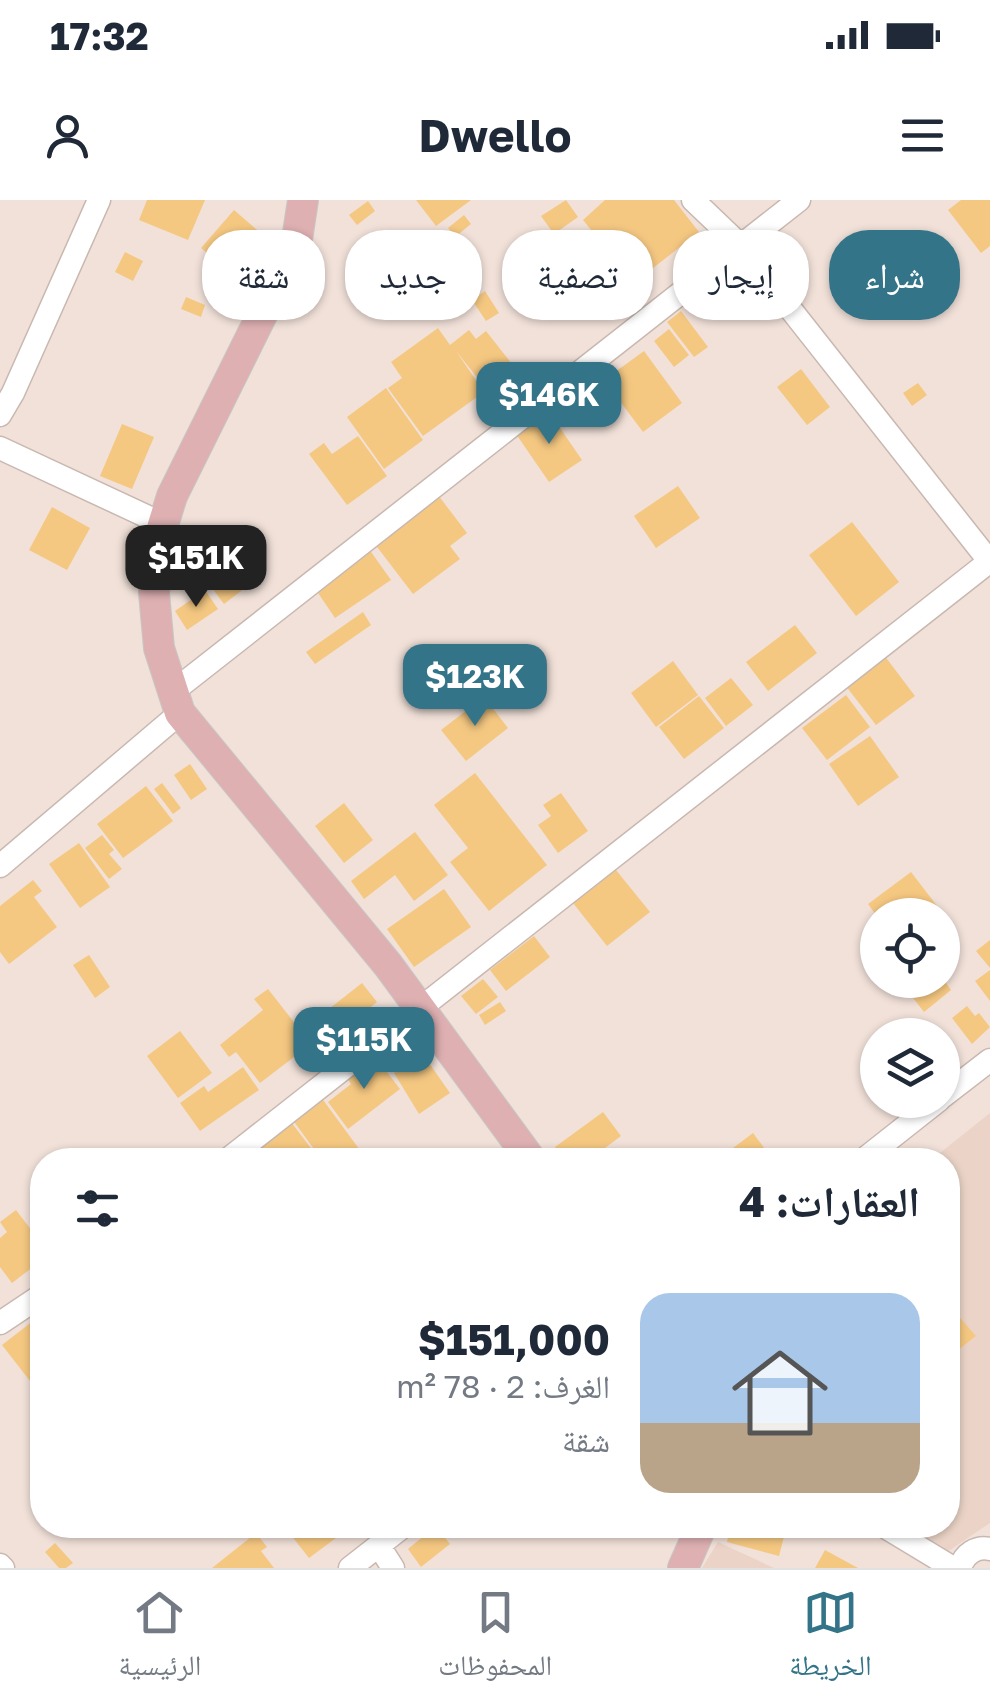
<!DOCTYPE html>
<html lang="ar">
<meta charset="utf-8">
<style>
body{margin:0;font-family:"Golos Text","Noto Naskh Arabic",sans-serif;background:#f6f6f7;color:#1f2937;direction:rtl;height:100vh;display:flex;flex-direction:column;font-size:38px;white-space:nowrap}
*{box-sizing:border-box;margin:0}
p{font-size:32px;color:#747a83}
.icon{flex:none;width:55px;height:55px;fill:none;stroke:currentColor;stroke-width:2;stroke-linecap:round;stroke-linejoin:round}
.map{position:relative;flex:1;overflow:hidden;direction:ltr}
.panel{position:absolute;left:30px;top:948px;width:930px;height:390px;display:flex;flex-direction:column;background:#fff;border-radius:40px;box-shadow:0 2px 8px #0004;direction:rtl}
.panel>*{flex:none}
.top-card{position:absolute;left:30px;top:30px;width:930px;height:90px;direction:rtl;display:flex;gap:20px}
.tools{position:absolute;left:860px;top:698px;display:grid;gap:20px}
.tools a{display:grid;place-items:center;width:100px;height:100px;border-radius:50%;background:#fff;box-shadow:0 2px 8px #0004;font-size:50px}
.price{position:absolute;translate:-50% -85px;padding:0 22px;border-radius:20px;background:#347488;color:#fff;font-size:32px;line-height:65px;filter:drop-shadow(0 2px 5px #0008)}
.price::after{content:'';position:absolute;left:50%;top:60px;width:30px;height:22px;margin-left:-15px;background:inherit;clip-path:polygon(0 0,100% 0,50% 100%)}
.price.active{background:#222;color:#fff}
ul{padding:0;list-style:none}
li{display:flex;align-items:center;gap:30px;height:250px;padding:0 40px}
li span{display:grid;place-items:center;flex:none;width:280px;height:200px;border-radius:30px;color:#555}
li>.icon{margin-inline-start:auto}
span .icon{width:120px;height:120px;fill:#fffc;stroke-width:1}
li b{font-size:42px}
h2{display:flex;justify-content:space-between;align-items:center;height:120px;padding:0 40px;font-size:42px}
.chip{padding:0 35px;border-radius:40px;background:#fff;box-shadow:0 2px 8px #0004;font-size:35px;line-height:90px}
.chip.active{background:#347488;color:#fff}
.status{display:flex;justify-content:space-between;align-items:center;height:70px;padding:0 50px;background:#fff;direction:ltr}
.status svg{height:28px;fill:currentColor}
header{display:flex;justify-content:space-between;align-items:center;height:130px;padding:0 40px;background:#fff;font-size:45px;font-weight:700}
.dock{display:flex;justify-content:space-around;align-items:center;height:140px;border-top:2px solid #e0e1e3;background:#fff;font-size:28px;color:#747a83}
.dock a{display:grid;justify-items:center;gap:5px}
.dock .active{color:#347488}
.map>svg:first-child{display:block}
.built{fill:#ebd4c7}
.building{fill:#f5c882}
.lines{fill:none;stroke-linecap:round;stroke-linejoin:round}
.minor-casing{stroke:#c8b8b0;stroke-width:25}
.major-casing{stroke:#c8c7c6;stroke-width:32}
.minor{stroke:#fff;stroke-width:22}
.major{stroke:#deb0b2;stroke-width:30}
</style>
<div class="status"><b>17:32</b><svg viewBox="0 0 49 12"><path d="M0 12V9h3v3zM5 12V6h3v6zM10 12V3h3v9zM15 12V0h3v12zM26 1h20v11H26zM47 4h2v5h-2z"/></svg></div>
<header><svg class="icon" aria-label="menu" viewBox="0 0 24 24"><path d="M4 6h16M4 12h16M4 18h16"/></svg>Dwello<svg class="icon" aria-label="person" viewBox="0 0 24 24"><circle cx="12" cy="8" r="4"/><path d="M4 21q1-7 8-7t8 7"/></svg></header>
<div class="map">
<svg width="990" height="1368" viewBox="0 0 990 1368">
<rect width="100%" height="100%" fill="#f1e1d9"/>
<path class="built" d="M990 913V1323L944 1354 893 1325H948V960H923L936 956Z
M718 1342 774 1368H702Z"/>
<path class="building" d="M147 0H205L188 40 139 20Z
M416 0H471L436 26Z
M566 0 578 17 554 34 541 16Z
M605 0H674L699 32 634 83 583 20Z
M961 0H990V46L981 53 948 10Z
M368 1 375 11 357 25 349 15Z
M234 10 264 36 232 74 201 48Z
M464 15 471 24 455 37 448 28Z
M125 52 143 61 133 81 115 72Z
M485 91 499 113 486 121 472 100Z
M186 97 205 105 201 117 181 109Z
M681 111 708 147 694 157 667 122Z
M438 128 450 145 469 130 476 139 486 131 515 168 487 190 456 151 484 192 423 236 388 188 402 178 391 162Z
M669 129 689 155 674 167 654 141Z
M644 151 682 203 643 232 604 180Z
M801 169 830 207 807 225 777 187Z
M918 183 927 195 912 206 903 193Z
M386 188 423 240 384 269 347 217Z
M549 212 582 260 549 282 516 234Z
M122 224 154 237 132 289 100 276Z
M358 236 387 276 347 305 309 254 324 243 332 254Z
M678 286 700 318 656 348 634 316Z
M438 295 467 333 450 346 460 359 413 394 374 343Z
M52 307 90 328 67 370 29 350Z
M852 322 899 382 856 416 809 355Z
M240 347 262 375 224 404 203 376Z
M369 349 391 380 335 418 314 387Z
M205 390 218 409 187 430 175 411Z
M363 412 371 425 315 464 306 452Z
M795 425 817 453 768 491 746 462Z
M881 451 915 496 876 525 842 481Z
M673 461 698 495 656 527 631 493Z
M731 478 753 505 726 526 705 498Z
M846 495 870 527 827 560 802 528Z
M699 496 724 528 684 559 659 527Z
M484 497 508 528 466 561 441 530Z
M870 536 899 577 858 606 829 564Z
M190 564 207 589 191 600 174 575Z
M475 573 547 665 489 711 450 662 468 648 434 605Z
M162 583 181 608 173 614 154 589Z
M146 586 173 621 123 658 97 624Z
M561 593 588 631 558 653 538 625 551 616 543 605Z
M344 603 373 640 344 663 315 626Z
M415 632 448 675 414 701 395 675 364 699 351 681Z
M102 635 114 650 109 654 122 669 109 679 85 648Z
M79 643 110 687 80 708 49 664Z
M616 670 650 712 607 746 573 703Z
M911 672 944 715H876L868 704Z
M33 680 42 691 34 697 57 727 9 764 0 752V706Z
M444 689 471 727 414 767 387 729Z
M534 736 550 757 506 791 490 770Z
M990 740V768L976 751Z
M89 755 110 787 95 798 73 765Z
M990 770V801L975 781Z
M483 779 498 797 476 814 461 796Z
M899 780H944L951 790 924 812Z
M362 783 377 802 322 846 306 827Z
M268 789 311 844 260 883 236 852 229 857 220 845 263 810 254 799Z
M500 802 506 811 485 825 479 815Z
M967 806 975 816 979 813 990 827 972 844 952 818Z
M180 831 212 873 178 898 147 856Z
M942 842 956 859 942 869Z
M422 853 450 893 419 914 394 873Z
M373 854 400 889 348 929 328 902 351 884 345 875Z
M243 867 259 890 200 931 180 903 204 886 208 892Z
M321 897 365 957 361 960H322L292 919Z
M603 912 621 936 589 960H564L555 947Z
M288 918 320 960H246L241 954Z
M753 933 773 960H717Z
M16 1010 42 1044V1060L12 1083 0 1067V1038L7 1032 0 1022Z
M954 1111 976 1136 948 1158V1116Z
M42 1114V1186L37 1190 2 1145Z
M283 1325H339L344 1332 309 1358Z
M731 1325H787L779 1356 727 1342Z
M436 1326 450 1344 421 1367 408 1349Z
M256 1333 267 1347 261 1351 274 1368H212Z
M55 1343 73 1363 66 1368H59L45 1352Z
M825 1350 858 1368H815Z"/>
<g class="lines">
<g class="minor-casing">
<path id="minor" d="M693 0 740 45 990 362
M0 215 13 193 99 0
M0 248 163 324
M175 490 799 0
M0 666 180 513
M942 897 990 860
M227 960 990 361
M863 960 939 900
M0 1123 42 1095
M882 1325 953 1368
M379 1346 393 1368
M0 1365 3 1368
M350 1368 405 1325
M960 1368C964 1354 976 1346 990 1349"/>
</g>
<g class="major-casing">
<path id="major" d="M303 0 296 46 172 296 159 338 154 393 159 448 180 513 388 765 531 960
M683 1368 702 1325"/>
</g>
<use href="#minor" class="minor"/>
<use href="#major" class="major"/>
</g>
</svg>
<div class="tools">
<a><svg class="icon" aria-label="locate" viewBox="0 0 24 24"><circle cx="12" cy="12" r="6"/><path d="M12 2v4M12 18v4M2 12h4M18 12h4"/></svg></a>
<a><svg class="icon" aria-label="layers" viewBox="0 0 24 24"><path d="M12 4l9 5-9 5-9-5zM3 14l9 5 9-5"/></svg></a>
</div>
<b class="price" style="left:549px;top:247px">$146K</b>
<b class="price active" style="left:196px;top:410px">$151K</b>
<b class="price" style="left:475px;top:529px">$123K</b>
<b class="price" style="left:364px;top:892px">$115K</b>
<div class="top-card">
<a class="chip active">شراء</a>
<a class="chip">إيجار</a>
<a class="chip">تصفية</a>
<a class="chip">جديد</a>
<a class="chip">شقة</a>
</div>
<section class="panel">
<h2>العقارات: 4<svg class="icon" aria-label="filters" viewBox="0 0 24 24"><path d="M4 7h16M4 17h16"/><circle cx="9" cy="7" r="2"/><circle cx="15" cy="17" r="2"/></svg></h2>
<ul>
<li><span style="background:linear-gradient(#a9c7e8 65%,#b9a48a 0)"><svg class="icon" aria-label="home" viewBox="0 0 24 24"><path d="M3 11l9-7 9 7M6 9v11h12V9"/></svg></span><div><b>$151,000</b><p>الغرف: 2 · 78 m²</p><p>شقة</p></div></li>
</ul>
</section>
</div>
<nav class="dock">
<a class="active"><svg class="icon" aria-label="map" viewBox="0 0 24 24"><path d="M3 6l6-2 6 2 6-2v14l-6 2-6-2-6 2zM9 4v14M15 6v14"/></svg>الخريطة</a>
<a><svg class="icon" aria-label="saved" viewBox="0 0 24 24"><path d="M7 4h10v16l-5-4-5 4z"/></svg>المحفوظات</a>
<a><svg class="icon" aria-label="home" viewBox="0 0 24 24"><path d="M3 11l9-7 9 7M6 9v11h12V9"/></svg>الرئيسية</a>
</nav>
